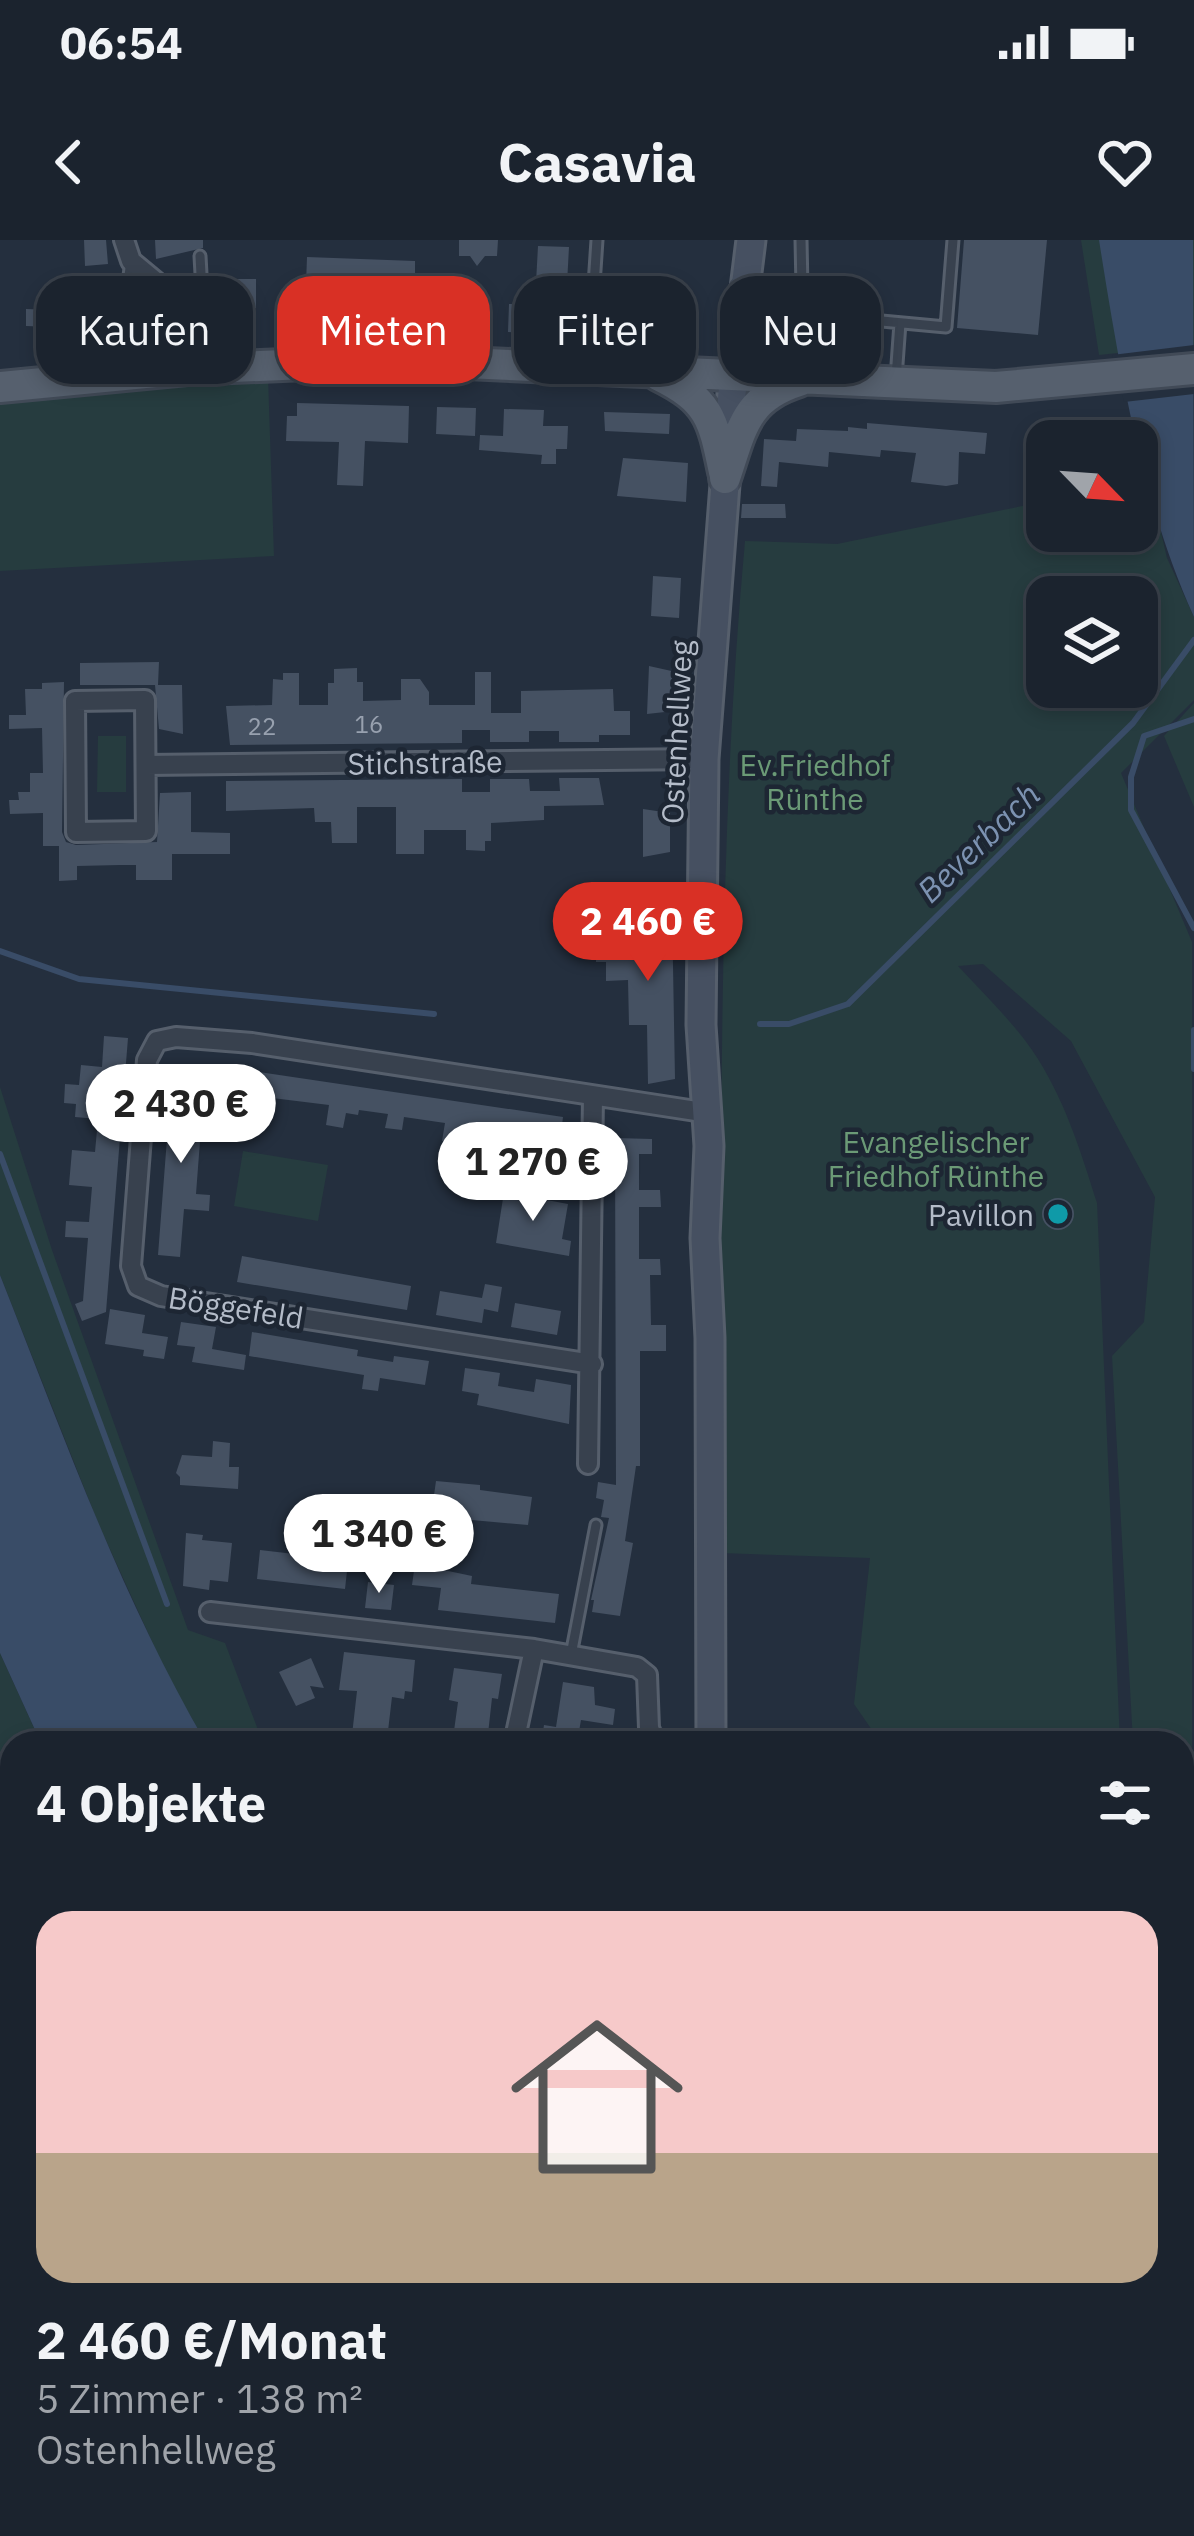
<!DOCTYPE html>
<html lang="de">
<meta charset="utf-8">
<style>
body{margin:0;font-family:"IBM Plex Sans",sans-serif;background:#282f3a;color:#f1f3f6;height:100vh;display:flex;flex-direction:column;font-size:45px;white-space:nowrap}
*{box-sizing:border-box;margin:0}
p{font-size:39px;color:#a0a4aa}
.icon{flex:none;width:66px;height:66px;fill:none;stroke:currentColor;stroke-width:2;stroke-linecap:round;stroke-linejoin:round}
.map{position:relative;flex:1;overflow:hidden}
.panel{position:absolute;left:0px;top:1491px;width:1194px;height:807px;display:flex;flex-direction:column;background:#1b232e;border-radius:36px 36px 0 0;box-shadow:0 6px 18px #0003,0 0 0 3px #39404a}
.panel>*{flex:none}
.banner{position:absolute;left:36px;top:36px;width:1122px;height:108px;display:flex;gap:24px}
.needle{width:78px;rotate:115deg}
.fabs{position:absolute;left:1026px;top:180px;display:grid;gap:24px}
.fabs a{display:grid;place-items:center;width:132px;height:132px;border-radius:24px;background:#1b232e;box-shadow:0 6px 18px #0003,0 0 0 3px #39404a;font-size:60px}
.price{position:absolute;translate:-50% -102px;padding:0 27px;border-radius:42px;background:#fff;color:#222;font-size:39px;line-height:78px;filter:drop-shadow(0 3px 6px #0008)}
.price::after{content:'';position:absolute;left:50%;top:72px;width:36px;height:27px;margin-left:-18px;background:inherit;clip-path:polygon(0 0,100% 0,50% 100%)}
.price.selected{background:#d93025;color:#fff}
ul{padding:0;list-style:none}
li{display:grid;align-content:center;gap:24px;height:636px;padding:0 36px}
li span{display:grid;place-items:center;height:372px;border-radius:36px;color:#555}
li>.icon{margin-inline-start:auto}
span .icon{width:216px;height:216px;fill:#fffc;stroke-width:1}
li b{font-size:51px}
h2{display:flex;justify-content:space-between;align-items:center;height:144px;padding:0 36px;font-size:51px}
.chip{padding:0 42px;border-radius:36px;background:#1b232e;box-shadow:0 6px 18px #0003,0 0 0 3px #39404a;font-size:42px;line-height:108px}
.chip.selected{background:#d93025;color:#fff}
.status{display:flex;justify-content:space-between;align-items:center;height:84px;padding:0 60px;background:#1b232e;direction:ltr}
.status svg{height:33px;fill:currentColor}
header{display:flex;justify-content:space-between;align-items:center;height:156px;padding:0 36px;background:#1b232e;font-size:54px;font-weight:700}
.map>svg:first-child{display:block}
.green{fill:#263c3f;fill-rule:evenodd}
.water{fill:#394c67}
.pier{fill:#242f3e}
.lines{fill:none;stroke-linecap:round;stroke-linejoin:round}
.stream{stroke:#394c67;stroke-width:6}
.building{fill:#455162}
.lane-casing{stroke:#565f6c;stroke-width:15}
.street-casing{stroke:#565f6c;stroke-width:24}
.secondary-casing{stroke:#565f6c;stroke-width:33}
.primary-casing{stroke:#414a57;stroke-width:36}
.lane{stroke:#38414e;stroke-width:9}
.street{stroke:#38414e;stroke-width:18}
.secondary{stroke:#465061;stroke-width:27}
.primary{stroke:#56606e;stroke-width:30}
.culture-dot{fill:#0f9aa8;stroke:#1d2633;stroke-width:4.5}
.labels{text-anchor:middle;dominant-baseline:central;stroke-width:9;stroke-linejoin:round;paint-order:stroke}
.number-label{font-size:24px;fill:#98a1af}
.street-label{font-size:30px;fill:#b4bcc9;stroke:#1d2633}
.park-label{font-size:30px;fill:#6b9a76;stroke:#1d2633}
.poi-label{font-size:30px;fill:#b4bcc9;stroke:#1d2633;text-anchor:end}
.water-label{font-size:33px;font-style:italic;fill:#7c92b1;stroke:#1d2633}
</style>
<div class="status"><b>06:54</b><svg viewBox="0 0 49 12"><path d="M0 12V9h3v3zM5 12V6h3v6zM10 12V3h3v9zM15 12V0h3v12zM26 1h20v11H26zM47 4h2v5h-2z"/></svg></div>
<header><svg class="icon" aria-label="back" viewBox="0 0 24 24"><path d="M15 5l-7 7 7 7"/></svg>Casavia<svg class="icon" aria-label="heart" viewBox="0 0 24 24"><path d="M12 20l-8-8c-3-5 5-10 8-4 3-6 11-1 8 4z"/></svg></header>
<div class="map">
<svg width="1194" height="2296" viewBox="0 0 1194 2296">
<rect width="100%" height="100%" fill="#242f3e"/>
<path class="green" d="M1081 0H1194V105L1099 115Z
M268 136 274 316 0 331V156Z
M1149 241 1167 318 1194 377V460L1121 533 1192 702V1536L1182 1532V1503H1133L1112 1116 1144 1082 1155 957 1071 801 983 724 958 726C983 753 1011 780 1032 810 1064 857 1080 909 1097 963L1120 1503H881L854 1464 870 1318 720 1313C723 976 714 637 745 301L837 304 1047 261V291H1137V243ZM1047 357H1137V447H1047Z
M1194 463V567L1164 496Z
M98 496H126V552H97Z
M0 847 52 1010 188 1390 225 1403 263 1503H206L169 1439 98 1283 0 1035Z
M243 911 328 925 318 981 234 966Z
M0 1413 41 1503H12V1879L0 1881Z
M1182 1555 1194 1557V2296H732V2286H1182Z
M230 2286H400L405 2296H228Z
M566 2286H702V2296H570Z"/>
<path class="water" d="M1099 0H1193L1194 377C1141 260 1119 126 1099 0Z
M0 1035C63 1194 120 1355 206 1503H41L0 1413Z
M400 2286H566L570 2296H405Z"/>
<path class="pier" d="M1194 105V154L1124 162 1112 115Z"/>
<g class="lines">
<path class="stream" d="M1194 479 1144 496 1131 537V570L1194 688
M0 711 79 739 434 774
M760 784H789L848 764 1133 483 1194 400
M1194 790V829
M0 914 167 1364
M1194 1596 1186 1711 1194 1735
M1182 1816 1194 1798"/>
</g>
<path class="building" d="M84 0H106L108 24 85 26Z
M155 0H203V8L156 19Z
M459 0H498L497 16H485L477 26 470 16H459Z
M964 0H1047L1038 95 957 88Z
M538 6 569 7 567 44 536 43Z
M307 17 415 21V47L394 46V42L306 44Z
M232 39H256V68H232Z
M52 56 113 57 112 79H53L52 87 26 86V69L52 70Z
M509 64H528V93L508 92Z
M297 163 409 166 408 203 365 201 363 246 337 245 339 202 286 201 287 176H297Z
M437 167 476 168 475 196 436 194Z
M504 169 544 170 543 186H568L567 209H556V224H541L542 215 479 210 480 195 503 196Z
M604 172 670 174 669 194 605 191Z
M867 183 987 193 985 214 959 212 958 244 946 246 911 242 916 213 881 210 880 217 829 212 828 227 779 222 777 247 761 246 764 199 796 201 797 189 848 191V187L867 189Z
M623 218 688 223 686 262 617 256Z
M742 264H785L786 278H741Z
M653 336 681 338 679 378 651 376Z
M159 422 158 445H80V423Z
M649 426 676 432 674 471 647 474Z
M357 428V442H363V461L401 460V439H420L429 452V465H475V432H491V473H521V451L613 449 614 471H630V495H599V502H559V491H529V502H490V490H462V503L230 505 226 466 272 465 273 439 283 440V433H299V465H328V443H334V429Z
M64 442 62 592 66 602 76 605 157 602 160 553 191 552V592L230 593V614H172V640H136V625H120L77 626V640L59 641V606H43V573L10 574 9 560H19L18 552H30V533H43L42 488 9 489V475H26L25 449H42V443Z
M155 445H182L183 494 159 489Z
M559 538H599L604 565 544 566V580L491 583V601H485V611L466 610V590H424V614H396V567H357V603H332L331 582H315L314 568 226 571V541L462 539V552H490V539H529L530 551H560Z
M643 569 670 573V612L643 617Z
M672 669 675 839 648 844 647 785H629L628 740 606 741V722H596V704H631L630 670Z
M104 796 128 798 106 1072 82 1081 75 1064 83 1061 88 998 65 997 66 981 89 982 92 947 69 945 72 910 95 912 98 879 75 877 76 864 64 863 65 844 79 845 81 825 102 827Z
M219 826 563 877 560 901 520 895 518 909 500 906 502 892 463 886 460 904 442 901 445 883 404 877 402 890 385 888 388 874 359 870 358 875 346 873 343 888 326 885 329 865 232 853 233 849 224 848 225 843 217 841Z
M172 834 195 836 191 884 216 887 214 902 200 901 196 954 210 955 209 971 184 969 180 1017 158 1015Z
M615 898 652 899V914H639V950H660L661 967H639V1019H660L661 1035H650L651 1085H666V1111H640V1226H636L625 1301 633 1303 620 1376 592 1372 594 1360H591L609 1278 601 1277 604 1260 596 1258 598 1242 616 1245Z
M504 952 568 964 562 999 571 1001 569 1016 496 1003Z
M1042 974a16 16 0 1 1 32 0a16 16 0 1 1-32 0Z
M242 1016 411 1046 407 1070 237 1042Z
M485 1044 502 1047 498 1072 484 1069 482 1083 436 1075 440 1051 482 1058Z
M515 1063 561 1071 557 1095 511 1087Z
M110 1069 145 1075 142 1093 168 1097 164 1119 143 1116 144 1110 105 1104Z
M181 1082 216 1087 212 1109 246 1115 244 1130 192 1122 195 1107 177 1105Z
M252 1092 358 1110 357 1116 393 1122 394 1116 429 1121 425 1145 380 1138 378 1151 362 1149 364 1135 249 1116Z
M465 1128 500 1133 498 1146 534 1152 536 1139 571 1145 569 1184 477 1165 479 1154 462 1151Z
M213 1201 230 1203 229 1227H239L238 1249 180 1245V1237L176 1233 182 1215 212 1217Z
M436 1241 480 1245V1250L532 1257 528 1285 450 1278 452 1265 433 1262Z
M376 1254 404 1257 401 1280 373 1277Z
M186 1293 203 1295 202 1300 232 1303 228 1342 210 1340 209 1350 183 1346Z
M260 1310 320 1317 321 1310 349 1313 345 1349 257 1339Z
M415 1324 472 1336 471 1344 559 1354 555 1383 438 1370 441 1348 412 1345Z
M368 1342 394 1345 391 1370 365 1368Z
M344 1412 415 1420 412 1452 405 1451 404 1459 392 1457 388 1491 372 1490 371 1497 352 1495 357 1451 339 1450Z
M311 1418 324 1448 310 1446 315 1458 296 1466 279 1432Z
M454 1428 502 1434 498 1459 492 1458 487 1503 453 1498 458 1462 449 1460Z
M563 1442 594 1447 595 1465 615 1469 613 1485 581 1480 577 1503H541L544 1485 556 1487Z"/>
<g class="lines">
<g class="lane-casing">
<path id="lane" d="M801 0 802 48 828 76 946 87 953 0
M131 21 128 43 131 98
M179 81 199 77 203 70 200 16
M589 120 597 0
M896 138 900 83
M571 1415 596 1285
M717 1503H740"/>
</g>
<g class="street-casing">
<path id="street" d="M124 0 131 21 172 55 187 129
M145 460 146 591 76 592 75 461Z
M146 525 704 519
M592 1124 161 1056 138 1046 131 1026 147 820 157 801 176 797 252 803 709 873
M588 1224 593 856
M210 1372 534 1409 637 1427 647 1435 649 1488 655 1503
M514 1503 534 1409
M682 1503H711
M0 2071 12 2068
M0 2255 6 2256
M165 2296V2286
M270 2296 272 2286"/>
</g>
<g class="secondary-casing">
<path id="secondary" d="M711 1503 710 1098 705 998 709 906 701 785 704 519 732 153 751 0
M717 2286V2296"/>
</g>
<g class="primary-casing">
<path id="primary" d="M745 52C752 94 767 113 805 134
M658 135C709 160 713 178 724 232
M0 147 187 129 400 120 996 147 1194 129
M725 238C742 188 745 158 799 141"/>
</g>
<use href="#lane" class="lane"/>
<use href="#street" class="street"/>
<use href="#secondary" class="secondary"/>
<use href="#primary" class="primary"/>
</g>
<circle class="culture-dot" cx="1058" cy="974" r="12"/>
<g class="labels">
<g class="number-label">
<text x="369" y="484">16</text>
<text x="262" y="486">22</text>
</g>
<g class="street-label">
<text transform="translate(676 492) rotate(-87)">Ostenhellweg</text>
<text transform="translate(425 522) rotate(-1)">Stichstraße</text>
<text transform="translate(236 1067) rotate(9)">Böggefeld</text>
</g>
<g class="park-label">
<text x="815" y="524">Ev.Friedhof<tspan x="815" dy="34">Rünthe</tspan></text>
<text x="936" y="901">Evangelischer<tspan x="936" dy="34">Friedhof Rünthe</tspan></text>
</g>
<g class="poi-label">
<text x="1034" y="974">Pavillon</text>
</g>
<g class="water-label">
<text transform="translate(978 602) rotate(-44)">Beverbach</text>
</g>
</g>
</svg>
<div class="fabs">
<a><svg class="needle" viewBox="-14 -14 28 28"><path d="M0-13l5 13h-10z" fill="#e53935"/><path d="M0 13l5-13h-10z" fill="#a0a4aa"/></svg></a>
<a><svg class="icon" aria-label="layers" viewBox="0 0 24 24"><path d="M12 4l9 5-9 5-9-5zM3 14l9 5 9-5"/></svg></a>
</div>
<b class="price selected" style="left:648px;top:744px">2 460 €</b>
<b class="price" style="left:181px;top:926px">2 430 €</b>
<b class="price" style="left:533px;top:984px">1 270 €</b>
<b class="price" style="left:379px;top:1356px">1 340 €</b>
<div class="banner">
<a class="chip">Kaufen</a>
<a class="chip selected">Mieten</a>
<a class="chip">Filter</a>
<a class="chip">Neu</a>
</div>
<section class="panel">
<h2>4 Objekte<svg class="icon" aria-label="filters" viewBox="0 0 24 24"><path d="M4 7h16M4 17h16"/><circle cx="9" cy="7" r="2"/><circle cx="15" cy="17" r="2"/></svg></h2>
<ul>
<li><span style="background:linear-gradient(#f6c9c9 65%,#b9a48a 0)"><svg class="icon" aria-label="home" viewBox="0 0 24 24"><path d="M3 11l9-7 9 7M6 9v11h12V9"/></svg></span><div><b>2 460 €/Monat</b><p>5 Zimmer · 138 m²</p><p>Ostenhellweg</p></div></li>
</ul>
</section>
</div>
